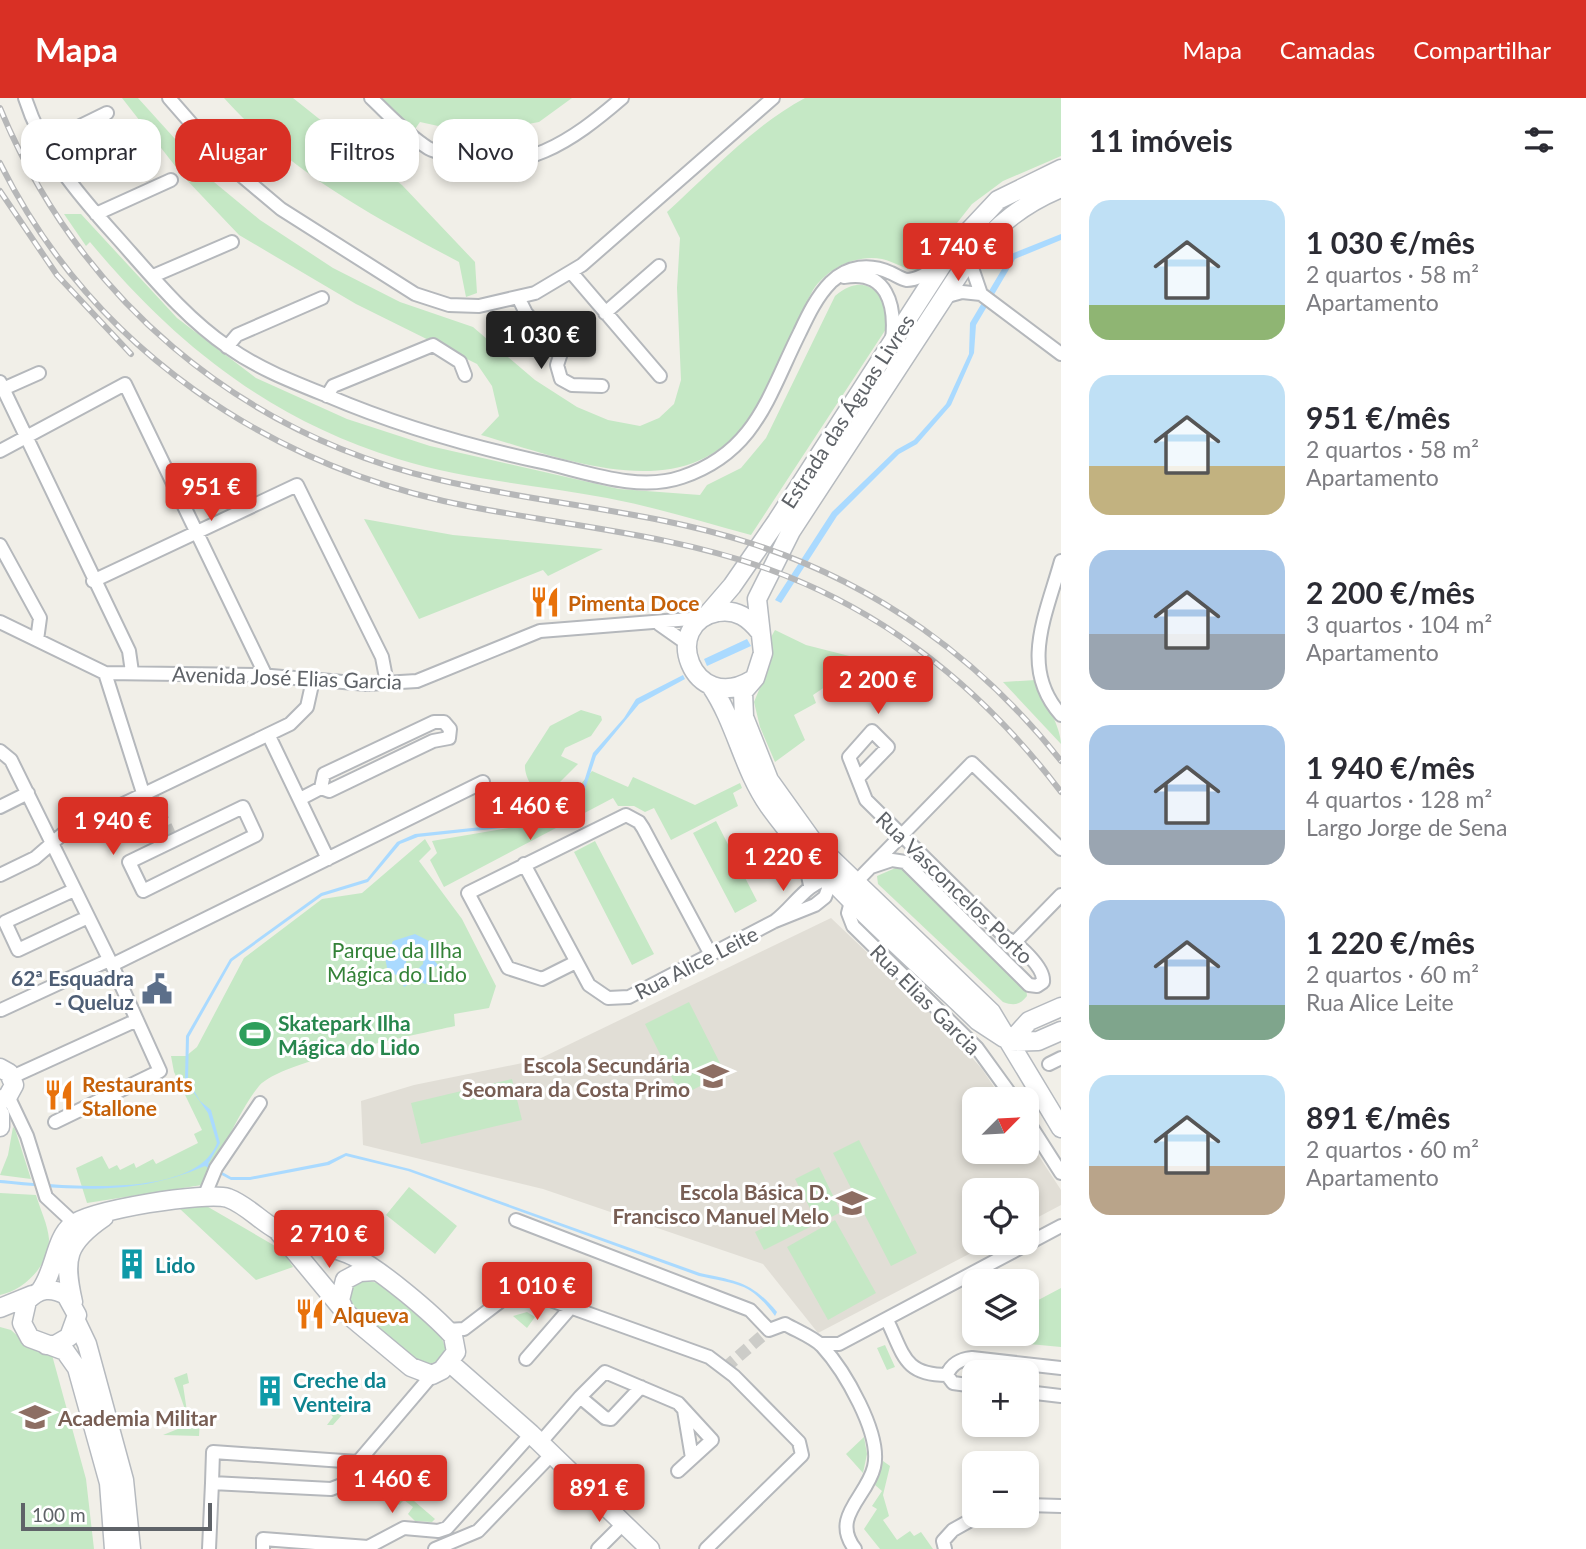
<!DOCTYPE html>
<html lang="pt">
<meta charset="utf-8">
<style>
body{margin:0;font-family:Lato,sans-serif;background:#f7f7f7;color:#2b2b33;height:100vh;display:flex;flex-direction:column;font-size:26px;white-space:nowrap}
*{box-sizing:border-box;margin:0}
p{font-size:23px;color:#7c7c81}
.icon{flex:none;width:38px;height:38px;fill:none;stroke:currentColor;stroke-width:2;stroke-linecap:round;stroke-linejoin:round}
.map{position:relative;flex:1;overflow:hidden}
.drawer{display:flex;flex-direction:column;background:#fff;width:525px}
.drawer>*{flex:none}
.top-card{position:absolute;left:21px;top:21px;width:665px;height:63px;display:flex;gap:14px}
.needle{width:46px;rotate:66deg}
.fabs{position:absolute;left:962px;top:989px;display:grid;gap:14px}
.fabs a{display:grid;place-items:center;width:77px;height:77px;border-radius:14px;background:#fff;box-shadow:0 4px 10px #0003;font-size:35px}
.scale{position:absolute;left:21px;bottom:18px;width:191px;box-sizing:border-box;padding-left:7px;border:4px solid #5f6368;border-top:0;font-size:19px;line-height:24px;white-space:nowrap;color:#5f6368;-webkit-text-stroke:5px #fff;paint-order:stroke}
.price{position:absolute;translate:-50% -60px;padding:0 16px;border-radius:7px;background:#d93025;color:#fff;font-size:23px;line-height:46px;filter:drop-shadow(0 2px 4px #0008)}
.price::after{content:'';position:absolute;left:50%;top:42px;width:21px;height:16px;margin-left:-10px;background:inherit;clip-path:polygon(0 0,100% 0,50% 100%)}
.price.selected{background:#222;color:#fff}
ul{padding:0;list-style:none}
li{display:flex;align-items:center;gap:21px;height:175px;padding:0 28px}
li span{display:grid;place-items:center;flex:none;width:196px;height:140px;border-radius:21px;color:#555}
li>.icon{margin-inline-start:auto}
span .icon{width:84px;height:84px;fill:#fffc;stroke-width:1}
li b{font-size:30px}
h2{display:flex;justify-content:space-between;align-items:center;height:84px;padding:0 28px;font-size:30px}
.tag{padding:0 24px;border-radius:21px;background:#fff;box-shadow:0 4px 10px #0003;font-size:24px;line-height:63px}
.tag.selected{background:#d93025;color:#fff}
header{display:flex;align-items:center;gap:42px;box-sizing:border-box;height:98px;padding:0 35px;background:#d93025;color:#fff}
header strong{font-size:33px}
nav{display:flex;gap:38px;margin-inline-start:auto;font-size:24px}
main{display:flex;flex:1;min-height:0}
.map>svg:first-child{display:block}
.education{fill:#e1ded6}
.green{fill:#c5e8c5}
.water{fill:#aadaff;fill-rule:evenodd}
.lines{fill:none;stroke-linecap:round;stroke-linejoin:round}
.street-tunnel{stroke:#ccccc8;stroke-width:12;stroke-dasharray:12 6;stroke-linecap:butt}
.street-casing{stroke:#b5b8bc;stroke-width:16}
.secondary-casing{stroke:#b6babf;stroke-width:21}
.street{stroke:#fff;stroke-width:12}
.secondary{stroke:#fff;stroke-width:18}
.rail-casing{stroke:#b6b7b8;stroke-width:6}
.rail{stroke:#fff;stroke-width:3.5;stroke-dasharray:10;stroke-linecap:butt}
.labels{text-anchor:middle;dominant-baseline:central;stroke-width:6;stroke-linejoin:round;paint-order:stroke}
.street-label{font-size:21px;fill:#5f6368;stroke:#fff}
.food-label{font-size:21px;font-weight:bold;fill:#c56008;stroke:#fff;text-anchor:start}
.park-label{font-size:21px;fill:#348238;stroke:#fff}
.service-label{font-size:21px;font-weight:bold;fill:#4e5e75;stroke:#fff;text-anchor:end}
.leisure-label{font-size:21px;font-weight:bold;fill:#27864d;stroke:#fff;text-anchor:start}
.education-label{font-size:21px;font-weight:bold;fill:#785e54;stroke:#fff;text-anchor:end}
.culture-label{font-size:21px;font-weight:bold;fill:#0d838f;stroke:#fff;text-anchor:start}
</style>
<header>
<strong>Mapa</strong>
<nav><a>Mapa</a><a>Camadas</a><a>Compartilhar</a></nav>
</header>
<main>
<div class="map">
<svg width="1061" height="1451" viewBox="0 0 1061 1451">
<rect width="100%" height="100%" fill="#f1efe8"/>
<path class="education" d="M831 820 943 927 982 971 1002 1001H975V1054H1027V1040L1061 1092V1107L1027 1125V1092H975V1144L990 1145 818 1235 763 1166 543 1091 363 1047 361 1003 414 987 537 962Z"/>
<path class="green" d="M122 0H138L214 84 260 122 333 170 400 204 473 229 535 282 577 309 608 322 640 328 659 320 674 306 681 282 677 190 680 140 667 114C710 75 753 28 805 0H1061V58L1003 83 972 106 920 172C905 173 896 164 882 161 855 156 827 171 813 192 790 235 773 286 745 325 683 411 562 360 481 337L499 318 492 288 477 266 356 206 239 137 183 78Z
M224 0H293L402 87 475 164 477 195 466 199 459 164C371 117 292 76 224 0Z
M377 0H572L539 24 501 31 470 35 420 24 415 31Z
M64 116H81L177 220 256 280 347 321 430 348 619 391 700 397 707 387 741 370 766 340 835 198C866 171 889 197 886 231L751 437C703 424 655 409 607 400 537 387 466 382 398 361 269 321 175 246 90 144L86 148Z
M364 421 453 437 603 451 548 478 543 472 419 521Z
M775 532 806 547 865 562 813 597 816 605 794 617 805 642 775 664 760 629 754 604 770 565V541Z
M1036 582C1044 600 1061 630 1061 646L1003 584Z
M581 612 601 618 602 622 591 638 565 650 561 658 578 666 543 701C534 695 524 678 525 667L550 628Z
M592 673 628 689 633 679 695 707 740 685 742 690 733 695 738 708 671 742 654 710 645 714 634 708H618L613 700 444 789 430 762 437 755 432 743 549 723Z
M716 723 757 803 735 815 693 735Z
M425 741 431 751 419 763 462 821 496 888 489 910 454 916 455 928C416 937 282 962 259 988 239 1012 221 1059 202 1087L87 1105 76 1070 102 1058 109 1071 117 1067 120 1072 134 1065 136 1070 153 1061 156 1066 198 1045 194 1036 202 1032 174 974 171 958H186L197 949 244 860 322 801 362 795Z
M595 743 654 856 632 867 574 754Z
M900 768 1026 889 1027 898C1020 907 1014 908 1003 904L878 786 877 778Z
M689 904 725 975 681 998 645 926Z
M512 981 522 1022 421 1046 411 1005Z
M13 1029 15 1031 31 1081 0 1077 8 1057Z
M859 1042 917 1155 891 1168 833 1055Z
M819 1069 841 1114 818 1126 795 1081Z
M409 1089 457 1128 435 1156 386 1117Z
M0 1095 36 1097C40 1111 48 1127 49 1141 49 1168 24 1192 0 1197Z
M203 1106 282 1152 293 1169 256 1182 180 1111Z
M801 1111 810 1129 764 1152 755 1134Z
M835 1122 876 1195 828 1222 787 1149Z
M359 1181 378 1185 440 1236 446 1251 437 1264 422 1267 349 1209V1190Z
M1061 1190V1249L968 1240 976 1236H1027V1208Z
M527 1214 535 1219 527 1230 513 1218Z
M0 1229 11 1232 29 1248 52 1257 86 1381 94 1451H0Z
M885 1247 895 1269 887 1272 877 1250Z
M187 1275 189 1285 183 1287 188 1320 174 1280Z
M339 1302 348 1310 333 1327H327L333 1319 329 1314Z
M200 1322 199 1338 163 1337Z
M864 1339 867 1356 863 1375 846 1356Z
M883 1363 890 1368 883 1397 889 1418 883 1422 897 1442 910 1433 914 1438 921 1434 933 1451H880L864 1431 877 1411 872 1408 882 1393 875 1387Z
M399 1390 435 1421 432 1424 415 1423 408 1416 413 1409 404 1402 399 1407 390 1399Z"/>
<path class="water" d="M1061 136V142L1015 161 976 227 974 255 951 307 917 346 899 356 837 418 781 505 775 502 832 414 896 352 914 342 946 306 969 256 970 225 1011 156Z
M747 541 751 548 707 568 704 561Z
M683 577 685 581 639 606 596 658 585 691 566 719 539 726 418 739 400 746 368 784 322 798 232 863 189 939 188 982 200 1003 211 1012 220 1045 208 1066 231 1079H250L327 1064 346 1055 410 1071 700 1175C737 1183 752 1184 777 1214L775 1218C750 1184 739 1187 699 1178L408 1073 346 1058 329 1067 250 1082H231L205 1068C136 1098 74 1092 0 1085V1082C51 1086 194 1105 217 1045L208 1015 185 982 186 938 230 861 321 795 367 781 397 744 415 736 539 723 564 716 582 690 593 655 624 620 636 601Z
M415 836 429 843 432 860 438 867 430 872V883L425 886 416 882 404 889 399 878 388 874 385 860 393 843ZM419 852 424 857 423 866 412 877 405 870 407 859Z"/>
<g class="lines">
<path class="street-tunnel" d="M151 695 173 743
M725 1270 769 1232"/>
<g class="street-casing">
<path id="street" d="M25 0C42 54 78 96 115 137 150 176 184 219 228 249 259 271 293 284 328 298 396 327 465 347 537 363 582 372 636 395 682 379 756 354 768 298 800 234 808 217 817 198 831 184 848 168 869 165 891 175 896 177 901 181 907 182 919 182 930 173 939 167
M169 0 224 63 281 111 415 196 449 207 479 208 535 195 582 167 773 0
M371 0C389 17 406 36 428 50 435 54 445 56 453 58 522 79 572 43 622 0
M48 53 54 41 107 15
M96 116 171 82
M969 161 981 196 1061 256
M571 174 660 278
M153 178 232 144
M844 179C887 171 896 207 892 242
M944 199 962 194 981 196
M519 201 526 215 561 255 557 267 561 281 572 287 602 288
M605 215 659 168
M227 249 237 237 322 200
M0 284 129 553 132 574
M3 291 39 275
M327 298 333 288 433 247 460 264 465 277
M0 353 125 286 266 578
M0 447 40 520 37 542
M1061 463C1046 517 1019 570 1061 617
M93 483 297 387 382 559 387 585
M0 524 105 575 259 577 367 586 417 583 540 533 703 520
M659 526 686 545
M105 575 144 698
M269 638 328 761
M0 653 11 662 112 867 160 973 55 1024
M858 680 888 649 872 633 849 659 866 702 1006 840C1018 845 1045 870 1043 884L1037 888 1029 887 905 764 892 762 871 769
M300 701 321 690 329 693 433 643 449 640 450 631 444 624H434L324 676 321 690
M0 709 28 695
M243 709 256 737 143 793 129 764Z
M803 754 810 787
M524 766 589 887 608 900 629 899 775 823 815 807 825 799 832 780C806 784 795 808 775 823
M0 777 35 760 65 734 290 626 307 609 313 582
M856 784 972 665 1061 751
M74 792 5 824 18 852 88 819
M852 800 848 815 853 828 977 950 1014 1001
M1016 843 1061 797
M576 864 542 881 508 870 468 795 626 717 639 724 643 730 711 857
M112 867 483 684
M1 912 109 862
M1049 966 1061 960
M12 979 137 922
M8 998 27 1038 46 1099 74 1125
M1027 1022 1061 1075
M204 1099 216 1070 260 1005
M516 1122 750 1212 769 1232 785 1226C797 1233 813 1239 822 1248 844 1272 882 1336 874 1369 867 1399 830 1419 855 1451
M887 1222C904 1257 904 1277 947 1277
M447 1232 464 1231 506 1199 531 1195 709 1259 734 1278 799 1344 802 1357 706 1451
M820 1246H839L1061 1128
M526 1261 572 1208
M975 1288 953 1285 947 1277C951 1266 961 1261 972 1260L1061 1270
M1027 1294 1061 1298
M580 1299 605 1274 678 1305 712 1342 678 1373
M684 1312 692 1360
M540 1345 580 1299 605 1320 611 1321 641 1289
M212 1385 213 1354 358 1364
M1027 1407 1061 1408
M209 1451 212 1385 331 1391 349 1384 358 1364 432 1277
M263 1451V1441L368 1449 404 1430 438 1433 447 1430 531 1336
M435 1451 478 1433 552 1356
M598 1451 624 1425
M945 1451 943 1443 953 1432 978 1418"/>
</g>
<g class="secondary-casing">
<path id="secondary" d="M1061 90C1024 105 997 127 971 158L791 433 757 501 763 555 755 580 743 594 744 619 769 682 812 742 991 914 1061 1030
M707 517 732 488 777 423 953 150 998 102 1061 71
M752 582C692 618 659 525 718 514 737 511 749 520 760 534
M711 588C736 625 743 671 769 708 827 788 907 854 978 923L1004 940
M1010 944 1029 923 1061 909
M1010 944 1038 943 1061 933
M0 970 9 975 14 987 8 998 0 1003
M0 1016V1029
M40 1193C55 1174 55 1140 72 1127 90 1112 206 1093 228 1100 247 1107 260 1123 277 1132 301 1144 329 1147 353 1158 381 1172 432 1215 453 1238L456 1254 442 1272 432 1277 411 1269 345 1214 277 1132
M73 1204C63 1160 66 1145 104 1119
M0 1210 32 1197
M345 1214 340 1202 345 1182 360 1174 375 1173
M77 1225 87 1246 124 1382 131 1451
M46 1247H55L69 1239 77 1217 66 1197C51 1189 39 1190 27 1203L22 1225 30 1240 65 1253 77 1270 109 1385 114 1451
M449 1264 531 1336 650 1451"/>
</g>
<use href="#street" class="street"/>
<use href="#secondary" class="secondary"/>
<g class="rail-casing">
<path id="rail" d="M0 10C78 199 237 334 436 381 540 406 648 412 750 445 875 485 980 560 1061 663
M0 65C93 252 270 370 472 409 571 428 673 437 768 471 888 514 985 594 1061 694
M0 93 57 177 131 256"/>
</g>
<use href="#rail" class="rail"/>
</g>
<defs>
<g id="restaurant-bare" transform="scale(2.415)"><path d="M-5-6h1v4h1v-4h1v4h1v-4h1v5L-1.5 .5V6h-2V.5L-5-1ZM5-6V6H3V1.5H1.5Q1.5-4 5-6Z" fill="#e8710a" stroke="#fff" stroke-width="2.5" paint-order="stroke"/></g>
<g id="civic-bare" transform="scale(2.415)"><path d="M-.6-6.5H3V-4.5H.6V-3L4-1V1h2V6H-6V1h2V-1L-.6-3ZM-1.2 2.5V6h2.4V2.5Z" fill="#5c6f8a" stroke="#fff" stroke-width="2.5" paint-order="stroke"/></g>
<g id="stadium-bare" transform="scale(2.415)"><path d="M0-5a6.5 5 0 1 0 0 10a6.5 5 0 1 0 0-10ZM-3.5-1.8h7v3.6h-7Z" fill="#2e9e5b" stroke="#fff" stroke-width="2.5" paint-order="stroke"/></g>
<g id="school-bare" transform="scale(2.415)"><path d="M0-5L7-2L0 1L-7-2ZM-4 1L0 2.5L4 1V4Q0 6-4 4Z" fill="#8d6e63" stroke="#fff" stroke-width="2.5" paint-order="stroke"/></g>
<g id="building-bare" transform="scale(2.415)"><path d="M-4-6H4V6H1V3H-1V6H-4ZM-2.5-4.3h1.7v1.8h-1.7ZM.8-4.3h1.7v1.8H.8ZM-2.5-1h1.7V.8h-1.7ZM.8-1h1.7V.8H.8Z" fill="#0f9aa8" stroke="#fff" stroke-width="2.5" paint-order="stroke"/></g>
<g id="university-bare" transform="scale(2.415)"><path d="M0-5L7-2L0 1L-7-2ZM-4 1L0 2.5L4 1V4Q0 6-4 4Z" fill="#8d6e63" stroke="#fff" stroke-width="2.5" paint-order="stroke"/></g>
</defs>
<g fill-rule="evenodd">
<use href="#restaurant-bare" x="545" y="504"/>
<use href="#civic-bare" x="157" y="891"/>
<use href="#stadium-bare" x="255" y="936"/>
<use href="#school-bare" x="713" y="978"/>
<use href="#restaurant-bare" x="59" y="997"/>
<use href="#school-bare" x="852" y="1105"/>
<use href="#building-bare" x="132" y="1166"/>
<use href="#restaurant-bare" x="310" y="1216"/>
<use href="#building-bare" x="270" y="1293"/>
<use href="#university-bare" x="35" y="1319"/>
</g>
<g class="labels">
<g class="street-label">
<text transform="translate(847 313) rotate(-57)">Estrada das Águas Livres</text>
<text transform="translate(287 579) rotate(2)">Avenida José Elias Garcia</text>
<text transform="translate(955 789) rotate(44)">Rua Vasconcelos Porto</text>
<text transform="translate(696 864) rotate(-27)">Rua Alice Leite</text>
<text transform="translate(926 901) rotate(45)">Rua Elias Garcia</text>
</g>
<g class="food-label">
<text x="568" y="504">Pimenta Doce</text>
<text x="82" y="985">Restaurants<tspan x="82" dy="24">Stallone</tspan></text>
<text x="333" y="1216">Alqueva</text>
</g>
<g class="park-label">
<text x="397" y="851">Parque da Ilha<tspan x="397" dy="24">Mágica do Lido</tspan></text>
</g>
<g class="service-label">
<text x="134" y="879">62ª Esquadra<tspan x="134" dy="24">- Queluz</tspan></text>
</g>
<g class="leisure-label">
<text x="278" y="924">Skatepark Ilha<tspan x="278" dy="24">Mágica do Lido</tspan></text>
</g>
<g class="education-label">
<text x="690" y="966">Escola Secundária<tspan x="690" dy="24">Seomara da Costa Primo</tspan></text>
<text x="829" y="1093">Escola Básica D.<tspan x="829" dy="24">Francisco Manuel Melo</tspan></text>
<text x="58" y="1319" text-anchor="start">Academia Militar</text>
</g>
<g class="culture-label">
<text x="155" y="1166">Lido</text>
<text x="293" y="1281">Creche da<tspan x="293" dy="24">Venteira</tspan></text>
</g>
</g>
</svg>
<div class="fabs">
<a><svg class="needle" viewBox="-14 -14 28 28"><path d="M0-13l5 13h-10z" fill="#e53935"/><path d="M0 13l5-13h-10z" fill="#7c7c81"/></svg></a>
<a><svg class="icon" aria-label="locate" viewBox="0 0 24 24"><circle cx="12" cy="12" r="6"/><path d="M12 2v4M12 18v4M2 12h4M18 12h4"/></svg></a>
<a><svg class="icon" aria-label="layers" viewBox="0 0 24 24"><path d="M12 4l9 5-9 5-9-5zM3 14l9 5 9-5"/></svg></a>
<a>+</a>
<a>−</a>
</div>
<div class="scale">100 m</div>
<b class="price" style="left:958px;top:185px">1 740 €</b>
<b class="price selected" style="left:541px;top:273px">1 030 €</b>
<b class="price" style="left:211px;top:425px">951 €</b>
<b class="price" style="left:878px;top:618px">2 200 €</b>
<b class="price" style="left:530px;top:744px">1 460 €</b>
<b class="price" style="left:113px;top:759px">1 940 €</b>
<b class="price" style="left:783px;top:795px">1 220 €</b>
<b class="price" style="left:329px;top:1172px">2 710 €</b>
<b class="price" style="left:537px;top:1224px">1 010 €</b>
<b class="price" style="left:392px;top:1417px">1 460 €</b>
<b class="price" style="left:599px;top:1426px">891 €</b>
<div class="top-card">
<a class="tag">Comprar</a>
<a class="tag selected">Alugar</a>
<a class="tag">Filtros</a>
<a class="tag">Novo</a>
</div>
</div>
<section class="drawer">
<h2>11 imóveis<svg class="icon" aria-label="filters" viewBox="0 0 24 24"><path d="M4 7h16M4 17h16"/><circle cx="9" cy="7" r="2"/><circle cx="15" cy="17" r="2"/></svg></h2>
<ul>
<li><span style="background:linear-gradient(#bfe0f5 75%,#8fb573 0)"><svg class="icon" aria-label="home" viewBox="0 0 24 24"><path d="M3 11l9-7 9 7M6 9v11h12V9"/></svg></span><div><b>1 030 €/mês</b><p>2 quartos · 58 m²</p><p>Apartamento</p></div></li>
<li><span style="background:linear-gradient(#bfe0f5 65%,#c2b280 0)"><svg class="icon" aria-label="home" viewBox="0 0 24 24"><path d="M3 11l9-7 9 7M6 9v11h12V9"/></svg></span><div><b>951 €/mês</b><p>2 quartos · 58 m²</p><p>Apartamento</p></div></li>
<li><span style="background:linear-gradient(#a9c7e8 60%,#9aa5b1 0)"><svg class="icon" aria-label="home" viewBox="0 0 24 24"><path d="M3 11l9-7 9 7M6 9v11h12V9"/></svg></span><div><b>2 200 €/mês</b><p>3 quartos · 104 m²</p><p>Apartamento</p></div></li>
<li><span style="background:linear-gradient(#a9c7e8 75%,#9aa5b1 0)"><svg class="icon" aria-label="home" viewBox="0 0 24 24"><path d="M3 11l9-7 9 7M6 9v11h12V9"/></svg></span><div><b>1 940 €/mês</b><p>4 quartos · 128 m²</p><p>Largo Jorge de Sena</p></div></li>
<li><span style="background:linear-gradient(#a9c7e8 75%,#7fa58c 0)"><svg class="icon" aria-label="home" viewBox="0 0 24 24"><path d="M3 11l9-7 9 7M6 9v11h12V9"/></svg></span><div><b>1 220 €/mês</b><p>2 quartos · 60 m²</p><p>Rua Alice Leite</p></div></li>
<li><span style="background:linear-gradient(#bfe0f5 65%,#b9a48a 0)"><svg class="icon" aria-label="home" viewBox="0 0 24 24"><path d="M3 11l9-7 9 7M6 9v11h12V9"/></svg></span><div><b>891 €/mês</b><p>2 quartos · 60 m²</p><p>Apartamento</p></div></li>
</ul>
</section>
</main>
